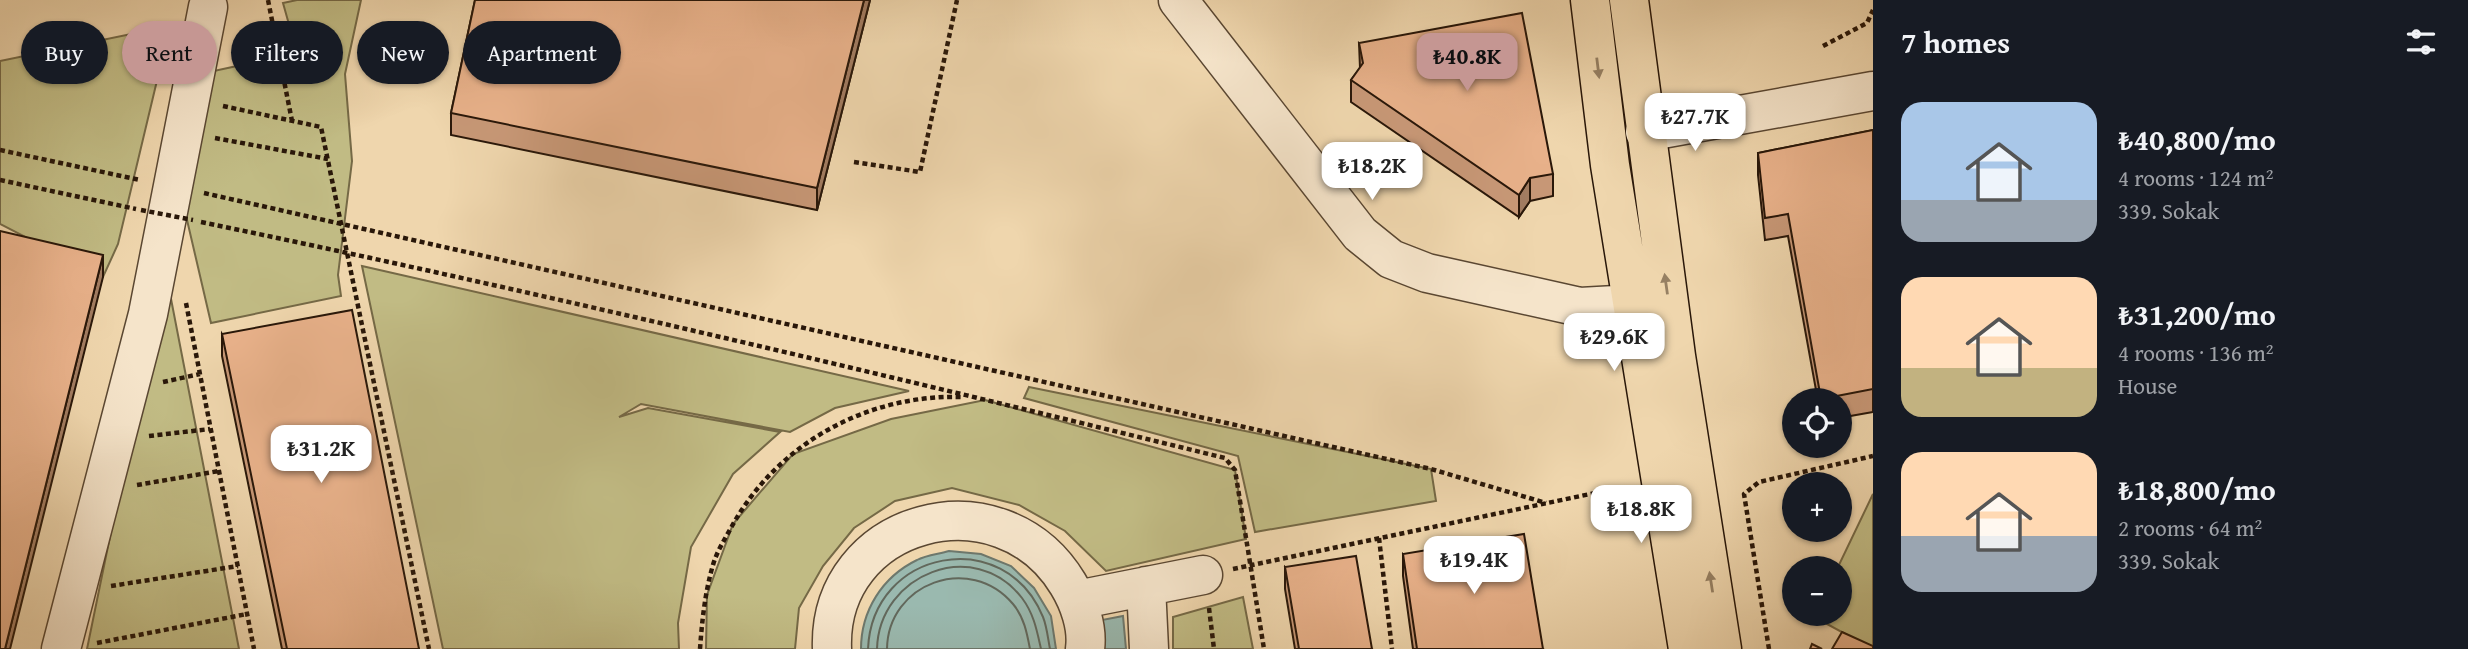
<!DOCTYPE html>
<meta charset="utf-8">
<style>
body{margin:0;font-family:"Gentium Book Plus",serif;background:#242831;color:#f1f3f6;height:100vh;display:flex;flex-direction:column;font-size:26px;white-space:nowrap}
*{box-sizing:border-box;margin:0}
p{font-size:23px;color:#9ea1a6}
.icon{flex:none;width:38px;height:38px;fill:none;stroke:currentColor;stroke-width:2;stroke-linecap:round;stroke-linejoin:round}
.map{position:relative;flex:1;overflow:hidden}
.details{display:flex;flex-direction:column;background:#171b24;width:595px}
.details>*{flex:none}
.banner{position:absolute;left:21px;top:21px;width:665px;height:63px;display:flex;gap:14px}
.fabs{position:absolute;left:1782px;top:388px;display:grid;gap:14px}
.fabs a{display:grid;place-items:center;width:70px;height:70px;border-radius:50%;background:#171b24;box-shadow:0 2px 5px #0004;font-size:35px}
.price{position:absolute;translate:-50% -60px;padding:0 16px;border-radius:14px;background:#fff;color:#222;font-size:23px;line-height:46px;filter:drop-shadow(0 2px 4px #0008)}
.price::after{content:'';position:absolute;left:50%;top:42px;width:21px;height:16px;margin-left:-10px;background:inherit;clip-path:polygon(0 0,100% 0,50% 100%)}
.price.selected{background:#c59692;color:#111}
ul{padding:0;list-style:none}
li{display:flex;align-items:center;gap:21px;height:175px;padding:0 28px}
li span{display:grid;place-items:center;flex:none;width:196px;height:140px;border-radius:21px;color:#555}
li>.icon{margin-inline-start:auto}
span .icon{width:84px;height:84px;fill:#fffc;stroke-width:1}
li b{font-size:30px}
h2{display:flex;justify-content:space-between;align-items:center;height:84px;padding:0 28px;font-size:30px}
.pill{padding:0 24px;border-radius:32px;background:#171b24;box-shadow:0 2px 5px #0004;font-size:24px;line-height:63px}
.pill.selected{background:#c59692;color:#111}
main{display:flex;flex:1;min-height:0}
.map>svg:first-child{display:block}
.green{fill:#c1bb84;stroke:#756946;stroke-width:2}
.water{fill:#9ab9af;stroke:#6d786d;stroke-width:2}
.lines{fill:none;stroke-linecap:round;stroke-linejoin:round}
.shore{stroke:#62685c;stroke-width:2}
.minor-casing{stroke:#5a4732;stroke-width:41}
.major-casing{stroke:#291709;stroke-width:41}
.path{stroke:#291709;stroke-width:4.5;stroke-dasharray:5 3.5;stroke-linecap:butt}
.minor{stroke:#f5e4ca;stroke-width:38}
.major{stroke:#efd6ad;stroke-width:38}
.path-bridge{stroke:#291709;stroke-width:4.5;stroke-dasharray:5 3.5;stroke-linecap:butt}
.wall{fill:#c89877;stroke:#291709;stroke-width:2}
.shaded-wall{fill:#a27c61;stroke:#291709;stroke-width:2}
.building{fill:#e8b18a;stroke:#291709;stroke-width:2}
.oneway{fill:#968063}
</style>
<main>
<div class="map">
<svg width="1873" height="649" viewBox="0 0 1873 649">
<rect width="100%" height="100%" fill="#efd6ad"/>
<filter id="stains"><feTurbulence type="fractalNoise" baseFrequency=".00286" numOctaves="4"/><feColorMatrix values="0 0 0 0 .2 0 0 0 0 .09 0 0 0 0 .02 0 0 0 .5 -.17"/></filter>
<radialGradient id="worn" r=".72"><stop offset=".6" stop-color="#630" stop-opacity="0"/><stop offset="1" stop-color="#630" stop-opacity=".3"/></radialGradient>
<path class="green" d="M297 0H361L345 74 352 161 338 275 341 296 211 323 184 207 209 72 297 53 283 3Z
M170 26 118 244 103 277 0 224V61Z
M362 266 909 391 835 408 790 432 641 404 619 417 648 408 780 432 733 474 691 547 678 623 679 649H443Z
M165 268 239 649H87Z
M1029 387 1431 469 1436 501 1255 532 1238 456 1024 398Z
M985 400 1235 470 1246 539 1106 571 1065 531 1019 505 952 488 895 501 854 528 823 566 799 608 795 649H706L707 595 733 524 793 454 891 419Z
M1873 494V649L1814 617 1815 614H1839V569H1837Z
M1243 597 1253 649H1173V617Z"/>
<path class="water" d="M949 551 981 554 1011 566 1034 588 1051 616 1056 649H861C861 611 882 577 917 560 926 555 939 554 949 551Z
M1123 616 1126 649H1103L1102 620Z"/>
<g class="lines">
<path class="shore" d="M868 649C872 549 1005 524 1043 617 1047 627 1048 639 1050 649
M877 649C879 574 974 536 1022 598 1034 614 1037 631 1041 649
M887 649C888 583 970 553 1013 604 1024 617 1027 633 1030 649"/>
<g class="minor-casing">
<path id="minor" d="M1178 0 1360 234 1391 259 1427 273 1580 307 1634 304
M1645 132 1873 91
M1146 586 1149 649
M1077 600 1203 575
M61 649 148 314 208 7
M832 649C827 519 1000 472 1068 584 1079 602 1088 627 1085 649"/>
</g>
<g class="major-casing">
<path id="major" d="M1590 0 1610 165 1688 649
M1629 0 1676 356 1722 649"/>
</g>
<path class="path" d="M268 0 292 121
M1823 46 1867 23 1873 10
M223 106 321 127 429 649
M215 138 328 159
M0 150 140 180
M854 162 920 172 957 0
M0 180 136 209
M204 193 1431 469 1546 503
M201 222C544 293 885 375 1225 458L1235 470 1264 649
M186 303 254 649
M163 382 200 374
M149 436 210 429
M137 485 219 471
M1379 538 1392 649
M1233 569 1614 489
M111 586 238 566
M1209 608 1214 649
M97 643 247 614
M700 649C702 621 705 592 713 565 717 551 725 539 732 526 778 443 868 394 962 397
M1769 649 1744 494 1759 482 1873 456"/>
<use href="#minor" class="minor"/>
<use href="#major" class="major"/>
<path class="path-bridge" d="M141 210 193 220"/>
</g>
<path class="wall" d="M475 0H870L817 210 451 135V113Z
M1359 43 1553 174V196L1530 201 1519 217 1351 102V80L1360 68Z
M1873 130V412L1839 418V401H1818L1788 236 1765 240 1758 175V153Z
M222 334 419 649H282L222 356Z
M1403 554 1543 649H1413L1403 576Z
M1285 567 1372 649H1295L1285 589Z"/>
<path class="shaded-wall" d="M864 0H870L817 210V188Z
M1530 178V201L1519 217V195Z
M103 255V277L10 649H5Z"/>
<path class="building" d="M475 0H864L817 188 451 113Z
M1522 13 1553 174 1530 178 1519 195 1351 80 1363 63 1359 43Z
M1873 130V389L1821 399 1788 214 1765 218 1758 153Z
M0 231 103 255 5 649H0Z
M352 310 419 649H287L222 334Z
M1524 534 1543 649H1417L1403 554Z
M1356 556 1372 649H1299L1285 567Z
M1842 632 1873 646V649H1832Z
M1812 644 1822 649H1810Z"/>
<defs><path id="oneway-solid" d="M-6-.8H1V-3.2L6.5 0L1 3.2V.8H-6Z" transform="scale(1.75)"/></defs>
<g class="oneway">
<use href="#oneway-solid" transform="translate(1598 68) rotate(83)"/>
<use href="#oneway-solid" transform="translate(1666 284) rotate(-98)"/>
<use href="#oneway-solid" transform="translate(1711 582) rotate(-99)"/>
</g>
<rect width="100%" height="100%" filter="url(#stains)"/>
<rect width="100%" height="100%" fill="url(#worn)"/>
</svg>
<div class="fabs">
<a><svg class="icon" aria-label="locate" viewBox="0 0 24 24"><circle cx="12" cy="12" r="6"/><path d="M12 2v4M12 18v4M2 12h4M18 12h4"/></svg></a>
<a>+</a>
<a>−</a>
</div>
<b class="price selected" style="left:1467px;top:93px">₺40.8K</b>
<b class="price" style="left:1695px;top:153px">₺27.7K</b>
<b class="price" style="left:1372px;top:202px">₺18.2K</b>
<b class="price" style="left:1614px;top:373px">₺29.6K</b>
<b class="price" style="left:321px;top:485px">₺31.2K</b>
<b class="price" style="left:1641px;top:545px">₺18.8K</b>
<b class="price" style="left:1474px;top:596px">₺19.4K</b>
<div class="banner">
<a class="pill">Buy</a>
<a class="pill selected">Rent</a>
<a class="pill">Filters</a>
<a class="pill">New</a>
<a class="pill">Apartment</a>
</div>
</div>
<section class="details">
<h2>7 homes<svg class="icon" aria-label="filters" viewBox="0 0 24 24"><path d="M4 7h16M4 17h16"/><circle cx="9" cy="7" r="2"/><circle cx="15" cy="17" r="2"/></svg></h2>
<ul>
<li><span style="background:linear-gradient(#a9c7e8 70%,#9aa5b1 0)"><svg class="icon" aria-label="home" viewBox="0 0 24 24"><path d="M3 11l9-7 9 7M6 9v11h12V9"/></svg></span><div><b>₺40,800/mo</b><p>4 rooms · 124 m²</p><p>339. Sokak</p></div></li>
<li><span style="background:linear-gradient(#ffd9b3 65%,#c2b280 0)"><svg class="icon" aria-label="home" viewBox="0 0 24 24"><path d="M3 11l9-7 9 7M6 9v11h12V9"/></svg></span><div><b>₺31,200/mo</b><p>4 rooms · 136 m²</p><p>House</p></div></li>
<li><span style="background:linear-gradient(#ffd9b3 60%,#9aa5b1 0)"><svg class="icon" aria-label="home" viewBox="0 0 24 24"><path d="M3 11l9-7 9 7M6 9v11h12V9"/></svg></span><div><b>₺18,800/mo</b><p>2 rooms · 64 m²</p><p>339. Sokak</p></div></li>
</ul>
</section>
</main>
